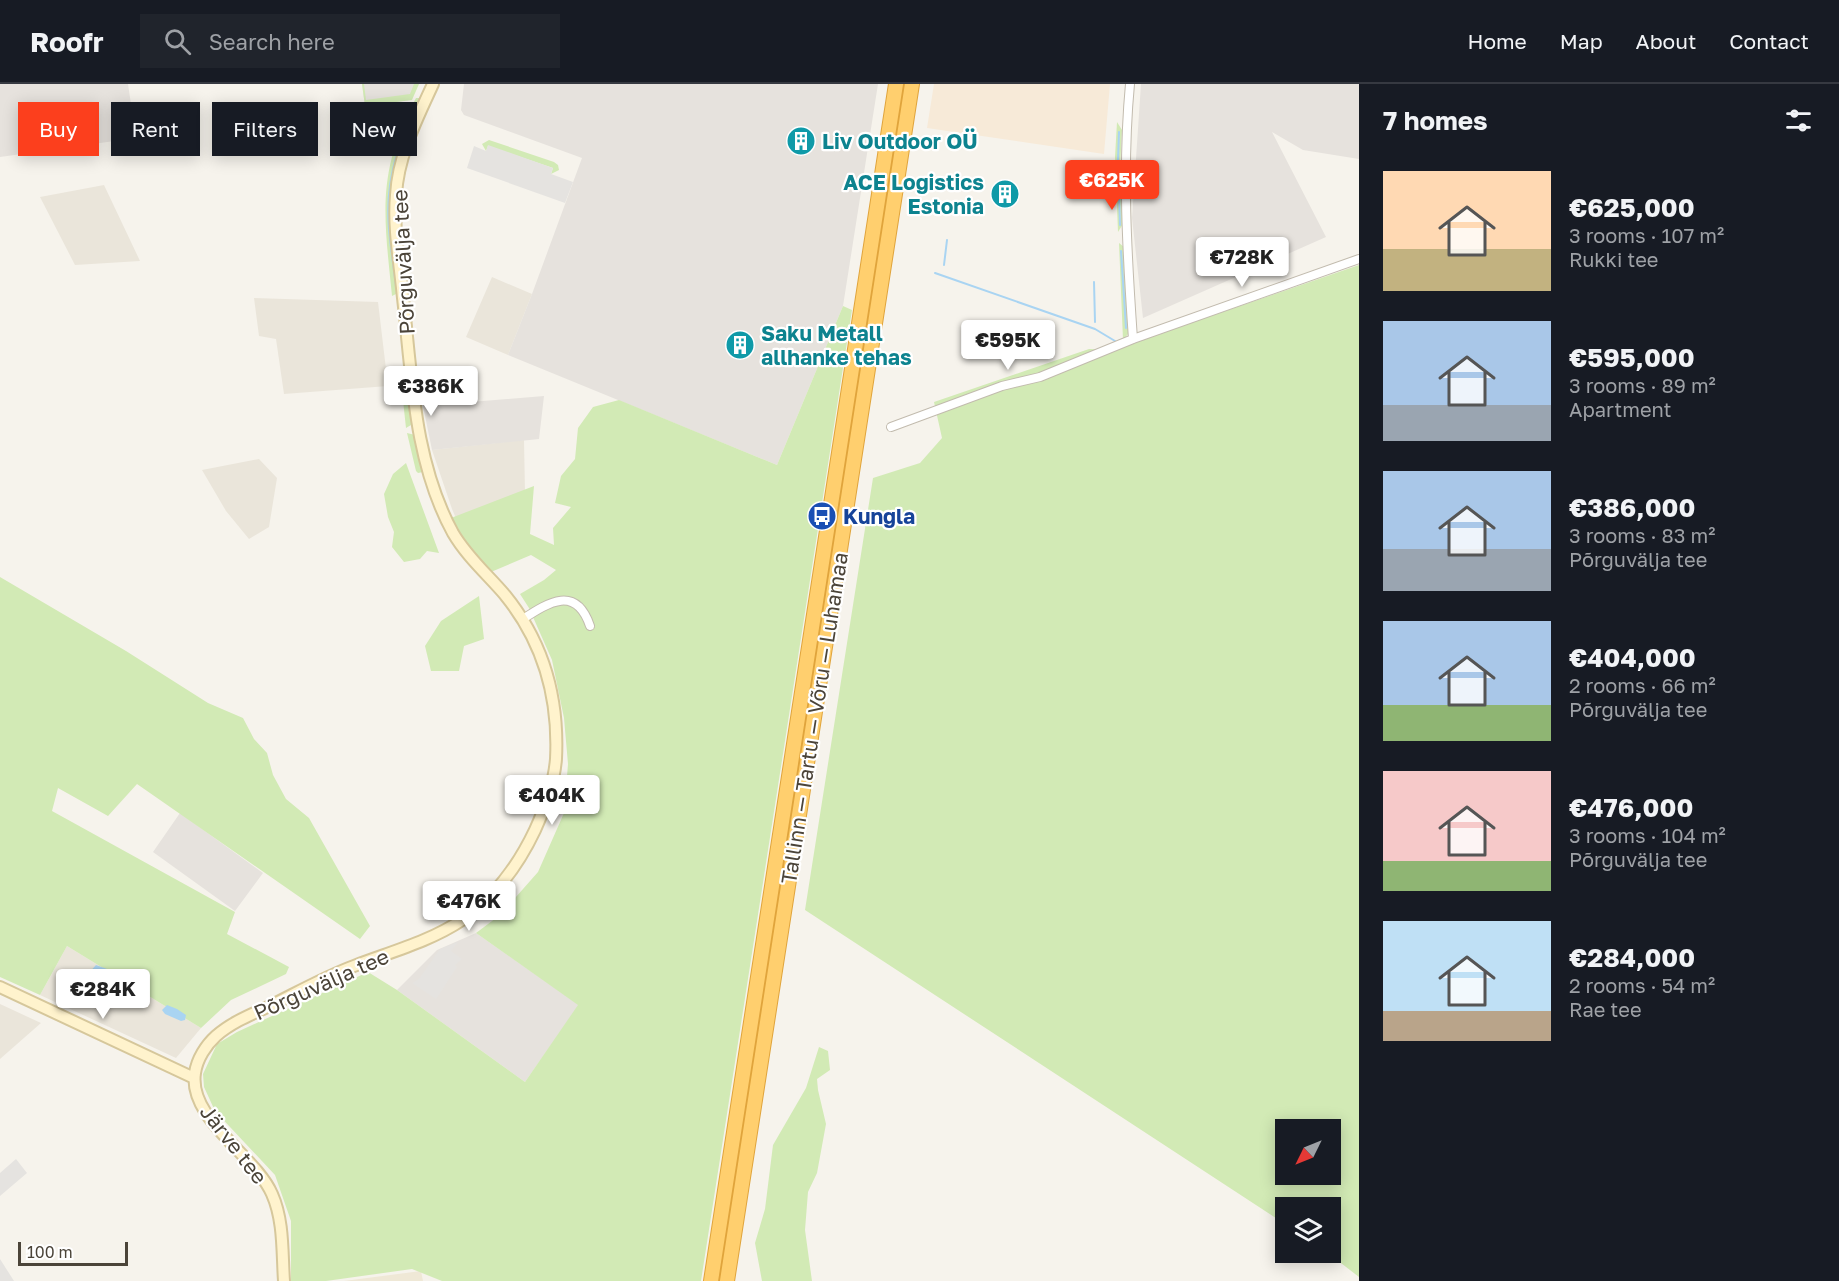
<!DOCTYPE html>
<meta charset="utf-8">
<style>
body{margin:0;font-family:"Golos Text",sans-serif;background:#20242c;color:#f1f3f6;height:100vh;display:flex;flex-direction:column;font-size:22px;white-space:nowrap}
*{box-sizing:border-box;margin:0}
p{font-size:20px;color:#9ea1a6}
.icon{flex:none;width:33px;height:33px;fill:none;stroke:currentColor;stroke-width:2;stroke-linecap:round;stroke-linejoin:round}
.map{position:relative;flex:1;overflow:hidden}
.side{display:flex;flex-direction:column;background:#171b24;width:480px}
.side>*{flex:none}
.banner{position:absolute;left:18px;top:18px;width:570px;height:54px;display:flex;gap:12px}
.needle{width:39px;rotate:227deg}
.fabs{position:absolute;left:1275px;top:1035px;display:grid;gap:12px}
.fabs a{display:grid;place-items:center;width:66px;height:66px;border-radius:0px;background:#171b24;box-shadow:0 3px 15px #0003;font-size:30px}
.scale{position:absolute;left:18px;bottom:15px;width:110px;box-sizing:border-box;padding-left:6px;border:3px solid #4b4439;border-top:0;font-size:16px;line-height:21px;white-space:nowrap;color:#4b4439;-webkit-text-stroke:4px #fff;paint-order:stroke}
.price{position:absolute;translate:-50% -51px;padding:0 14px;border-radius:6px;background:#fff;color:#222;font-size:20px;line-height:39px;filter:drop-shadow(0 2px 3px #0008)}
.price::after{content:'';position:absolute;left:50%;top:36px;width:18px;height:14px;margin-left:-9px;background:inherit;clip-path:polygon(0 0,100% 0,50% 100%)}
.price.active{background:#fc3f1d;color:#fff}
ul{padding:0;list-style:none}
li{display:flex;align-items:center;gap:18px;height:150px;padding:0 24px}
li span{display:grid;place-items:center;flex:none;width:168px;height:120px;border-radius:0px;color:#555}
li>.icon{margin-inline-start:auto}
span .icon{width:72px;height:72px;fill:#fffc;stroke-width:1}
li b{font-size:26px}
h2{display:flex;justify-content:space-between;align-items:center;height:72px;padding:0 24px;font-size:26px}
.pill{padding:0 21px;border-radius:0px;background:#171b24;box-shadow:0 3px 15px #0003;font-size:21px;line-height:54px}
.pill.active{background:#fc3f1d;color:#fff}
header{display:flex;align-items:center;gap:36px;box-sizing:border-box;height:84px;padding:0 30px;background:#171b24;border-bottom:2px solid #363941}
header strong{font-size:28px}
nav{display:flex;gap:33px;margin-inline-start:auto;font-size:21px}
.search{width:420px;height:54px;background:#20242c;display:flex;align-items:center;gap:15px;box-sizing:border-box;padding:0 21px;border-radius:0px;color:#9ea1a6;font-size:22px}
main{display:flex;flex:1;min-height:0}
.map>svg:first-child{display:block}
.residential{fill:#eae5da}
.commercial{fill:#f7ead8}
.industrial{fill:#e6e2dd}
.education{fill:#efe8d6}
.green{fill:#d2eab5;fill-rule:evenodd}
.parking{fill:#e5e3e0}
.water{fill:#a9d4f2}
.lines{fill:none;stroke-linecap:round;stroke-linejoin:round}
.stream{stroke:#a9d4f2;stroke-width:2}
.street-casing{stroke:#c2bbae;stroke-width:10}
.secondary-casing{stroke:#d6c79b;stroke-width:14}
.highway-casing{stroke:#e0a43c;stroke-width:16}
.street{stroke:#fff;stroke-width:8}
.secondary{stroke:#fff3cd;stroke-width:10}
.highway{stroke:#ffcf6e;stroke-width:14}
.labels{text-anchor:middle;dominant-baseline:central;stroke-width:4.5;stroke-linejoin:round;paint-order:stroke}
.culture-label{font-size:21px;font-weight:bold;fill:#0d838f;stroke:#fff;text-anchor:start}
.street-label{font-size:21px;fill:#4b4439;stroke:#fff}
.transit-label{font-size:21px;font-weight:bold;fill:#164399;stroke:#fff;text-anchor:start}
</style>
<header>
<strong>Roofr</strong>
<div class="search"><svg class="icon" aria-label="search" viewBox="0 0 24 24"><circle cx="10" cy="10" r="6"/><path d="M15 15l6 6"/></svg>Search here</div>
<nav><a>Home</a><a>Map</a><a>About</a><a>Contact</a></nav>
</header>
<main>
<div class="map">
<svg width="1359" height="1197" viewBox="0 0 1359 1197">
<rect width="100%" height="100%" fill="#f6f3ec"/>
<path class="residential" d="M104 101 140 177 75 181 40 113Z
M492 193 532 210 508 271 466 253Z
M254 214 378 218 388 302 284 310 276 255 259 252Z
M524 356 525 409 458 439 452 425 432 366Z
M259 375 277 394 269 443 249 455 226 427 202 386Z
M67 862 201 944 176 974 40 911Z
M0 920 41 939 0 975Z"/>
<path class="commercial" d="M934 0H1110L1104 70 927 44Z"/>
<path class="industrial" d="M0 0H128L136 54 0 73Z
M362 0H417L411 16 365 22Z
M464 0H878L843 222 777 381 508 271 532 210 582 74 464 31 461 26Z
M1141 0H1359V75L1303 66 1272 48 1326 153 1143 234 1132 134Z
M544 312 539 355 432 366 423 322Z
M180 729 263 789 235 827 153 768Z
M476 849 579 921 525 998 397 906 437 866Z"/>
<path class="education" d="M421 1187 423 1197H344Z"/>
<path class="green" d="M362 0H364L366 16 410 10 414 0H419L412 16 365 22Z
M416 14H420L398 72 392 104 398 209 392 212C384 131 376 89 416 14Z
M1117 38 1122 46 1120 84 1123 140 1118 148 1115 73Z
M489 56 554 78 558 81 559 86 551 90 553 84 488 62 486 67 482 60Z
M1119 159 1124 163 1125 167 1129 249 1123 256Z
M1359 181V1193L1328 1169 1330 1168V1124H1286L1285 1140 805 826 873 394 920 379 942 354 934 318 1089 265 1112 266ZM1286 1046H1330V1090H1286Z
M843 222 852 226 701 1197H442L412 1185 326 1197H291V1137L275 1091 215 1027 204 1003 203 990 217 960 237 948 368 888 397 906 525 998 578 921 476 849 500 831 538 788 564 729 568 680 564 634 552 576 529 524 520 510 544 496 556 486 531 471 491 488 468 461 451 434 534 402 530 450 554 461 553 444 571 423 555 419 561 392 575 375 578 344 593 323 619 316 777 381Z
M401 298 406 302 412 336 411 341 406 344Z
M407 349 415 351 423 388 418 389 416 387Z
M406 379 439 469 427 467 420 475 404 478 392 463 394 448 388 433 384 410 393 390Z
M0 493 126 567 208 619 243 634 254 655 267 669 273 691 286 715 309 734 370 842 360 855 137 700 108 732 58 704 52 727 235 828 227 850 289 883 286 890 231 916 201 944 67 862 40 911 0 893Z
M479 512 484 555 464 562 459 587H431L425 562 441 537Z
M819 963 828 967 830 986 817 995 818 1006 826 1040 817 1089 808 1108 805 1146 812 1197H762L755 1159 765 1125 773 1061 806 1004Z"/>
<path class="parking" d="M488 61 553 84 551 90 573 98 565 119 467 84 474 62 486 67Z
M458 858 451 867 462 875 455 881 457 883 436 915 412 899 419 895 440 865Z
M16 1075 27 1089 0 1112V1089Z
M0 1175 14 1197H0Z"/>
<path class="water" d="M96 881 107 885 112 891 105 902 90 898 87 891Z
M167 921 177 925 186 931 185 936 181 937 165 930 162 926Z"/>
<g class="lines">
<path class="stream" d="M1119 48 1118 76 1120 141
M1121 167 1126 244
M944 181 947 156
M935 189 1095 245 1115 257
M1094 198 1095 238
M396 202C392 169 385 135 390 102 393 78 401 57 410 34"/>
<g class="street-casing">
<path id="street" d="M1130 0C1122 85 1127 170 1133 255
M891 343 1002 302 1040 293 1133 255 1359 175
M523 535C549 518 576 501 590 542"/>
</g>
<g class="secondary-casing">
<path id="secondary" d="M0 903 194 994
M284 1197C282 1168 284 1137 272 1110 255 1071 188 1035 195 989 197 975 206 961 216 952 233 937 255 929 274 920 300 907 327 892 354 882 390 868 429 858 462 836 495 813 518 782 535 746 545 724 554 700 556 675 559 615 544 559 505 511 488 491 467 473 453 449 414 378 412 293 403 214 400 180 393 145 396 111 398 72 417 35 433 0"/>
</g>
<g class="highway-casing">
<path id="highway" d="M711 1197 896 0
M727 1197 912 0"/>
</g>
<use href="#street" class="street"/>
<use href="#secondary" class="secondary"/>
<use href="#highway" class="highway"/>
</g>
<defs>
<g id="building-disc" transform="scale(1.5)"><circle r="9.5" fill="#0f9aa8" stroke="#fff"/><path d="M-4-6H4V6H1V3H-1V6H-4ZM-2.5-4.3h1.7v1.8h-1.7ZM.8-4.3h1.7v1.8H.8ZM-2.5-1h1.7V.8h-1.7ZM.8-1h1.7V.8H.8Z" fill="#fff"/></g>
<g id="bus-disc" transform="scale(1.5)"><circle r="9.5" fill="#1a4fb4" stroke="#fff"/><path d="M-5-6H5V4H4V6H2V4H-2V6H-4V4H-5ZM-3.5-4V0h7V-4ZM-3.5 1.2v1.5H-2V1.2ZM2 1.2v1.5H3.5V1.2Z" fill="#fff"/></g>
</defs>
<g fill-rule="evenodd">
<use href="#building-disc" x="801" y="57"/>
<use href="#building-disc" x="1005" y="110"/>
<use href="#building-disc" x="740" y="261"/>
<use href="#bus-disc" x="822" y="432"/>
</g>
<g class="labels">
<g class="culture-label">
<text x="822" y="57">Liv Outdoor OÜ</text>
<text x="984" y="98" text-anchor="end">ACE Logistics<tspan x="984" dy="24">Estonia</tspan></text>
<text x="761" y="249">Saku Metall<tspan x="761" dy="24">allhanke tehas</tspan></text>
</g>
<g class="street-label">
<text transform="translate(403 178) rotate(-93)">Põrguvälja tee</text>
<text transform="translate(814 634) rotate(-81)">Tallinn — Tartu — Võru — Luhamaa</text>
<text transform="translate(321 900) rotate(-24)">Põrguvälja tee</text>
<text transform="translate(234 1060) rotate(52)">Järve tee</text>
</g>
<g class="transit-label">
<text x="843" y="432">Kungla</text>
</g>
</g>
</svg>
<div class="fabs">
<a><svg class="needle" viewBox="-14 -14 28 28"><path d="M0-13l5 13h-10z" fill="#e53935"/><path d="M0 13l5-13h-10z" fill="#9ea1a6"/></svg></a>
<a><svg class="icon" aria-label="layers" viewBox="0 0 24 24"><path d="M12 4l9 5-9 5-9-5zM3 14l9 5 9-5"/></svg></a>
</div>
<div class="scale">100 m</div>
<b class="price active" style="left:1112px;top:127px">€625K</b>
<b class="price" style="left:1242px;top:204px">€728K</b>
<b class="price" style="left:1008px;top:287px">€595K</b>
<b class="price" style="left:431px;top:333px">€386K</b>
<b class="price" style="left:552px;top:742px">€404K</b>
<b class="price" style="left:469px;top:848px">€476K</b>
<b class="price" style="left:103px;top:936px">€284K</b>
<div class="banner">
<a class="pill active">Buy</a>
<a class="pill">Rent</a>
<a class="pill">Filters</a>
<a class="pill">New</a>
</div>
</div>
<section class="side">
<h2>7 homes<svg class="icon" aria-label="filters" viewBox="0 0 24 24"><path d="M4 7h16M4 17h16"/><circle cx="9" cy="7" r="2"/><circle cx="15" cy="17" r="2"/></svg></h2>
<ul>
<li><span style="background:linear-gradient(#ffd9b3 65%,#c2b280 0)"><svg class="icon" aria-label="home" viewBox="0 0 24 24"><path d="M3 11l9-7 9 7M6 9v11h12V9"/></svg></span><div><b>€625,000</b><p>3 rooms · 107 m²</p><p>Rukki tee</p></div></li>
<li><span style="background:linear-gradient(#a9c7e8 70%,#9aa5b1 0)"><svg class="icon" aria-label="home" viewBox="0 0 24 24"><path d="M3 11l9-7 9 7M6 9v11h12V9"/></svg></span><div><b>€595,000</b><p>3 rooms · 89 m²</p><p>Apartment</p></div></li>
<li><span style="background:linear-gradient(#a9c7e8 65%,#9aa5b1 0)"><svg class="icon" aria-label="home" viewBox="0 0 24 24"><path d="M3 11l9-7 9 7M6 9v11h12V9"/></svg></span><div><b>€386,000</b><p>3 rooms · 83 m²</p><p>Põrguvälja tee</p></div></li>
<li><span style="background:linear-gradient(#a9c7e8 70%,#8fb573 0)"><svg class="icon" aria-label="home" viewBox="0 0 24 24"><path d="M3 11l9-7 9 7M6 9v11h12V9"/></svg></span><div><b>€404,000</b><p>2 rooms · 66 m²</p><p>Põrguvälja tee</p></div></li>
<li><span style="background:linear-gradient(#f6c9c9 75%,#8fb573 0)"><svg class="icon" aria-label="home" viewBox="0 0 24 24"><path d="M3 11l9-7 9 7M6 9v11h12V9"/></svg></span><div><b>€476,000</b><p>3 rooms · 104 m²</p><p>Põrguvälja tee</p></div></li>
<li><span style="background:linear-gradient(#bfe0f5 75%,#b9a48a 0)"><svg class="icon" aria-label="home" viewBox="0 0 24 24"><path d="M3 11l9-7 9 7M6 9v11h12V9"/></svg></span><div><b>€284,000</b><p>2 rooms · 54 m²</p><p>Rae tee</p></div></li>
</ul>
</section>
</main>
